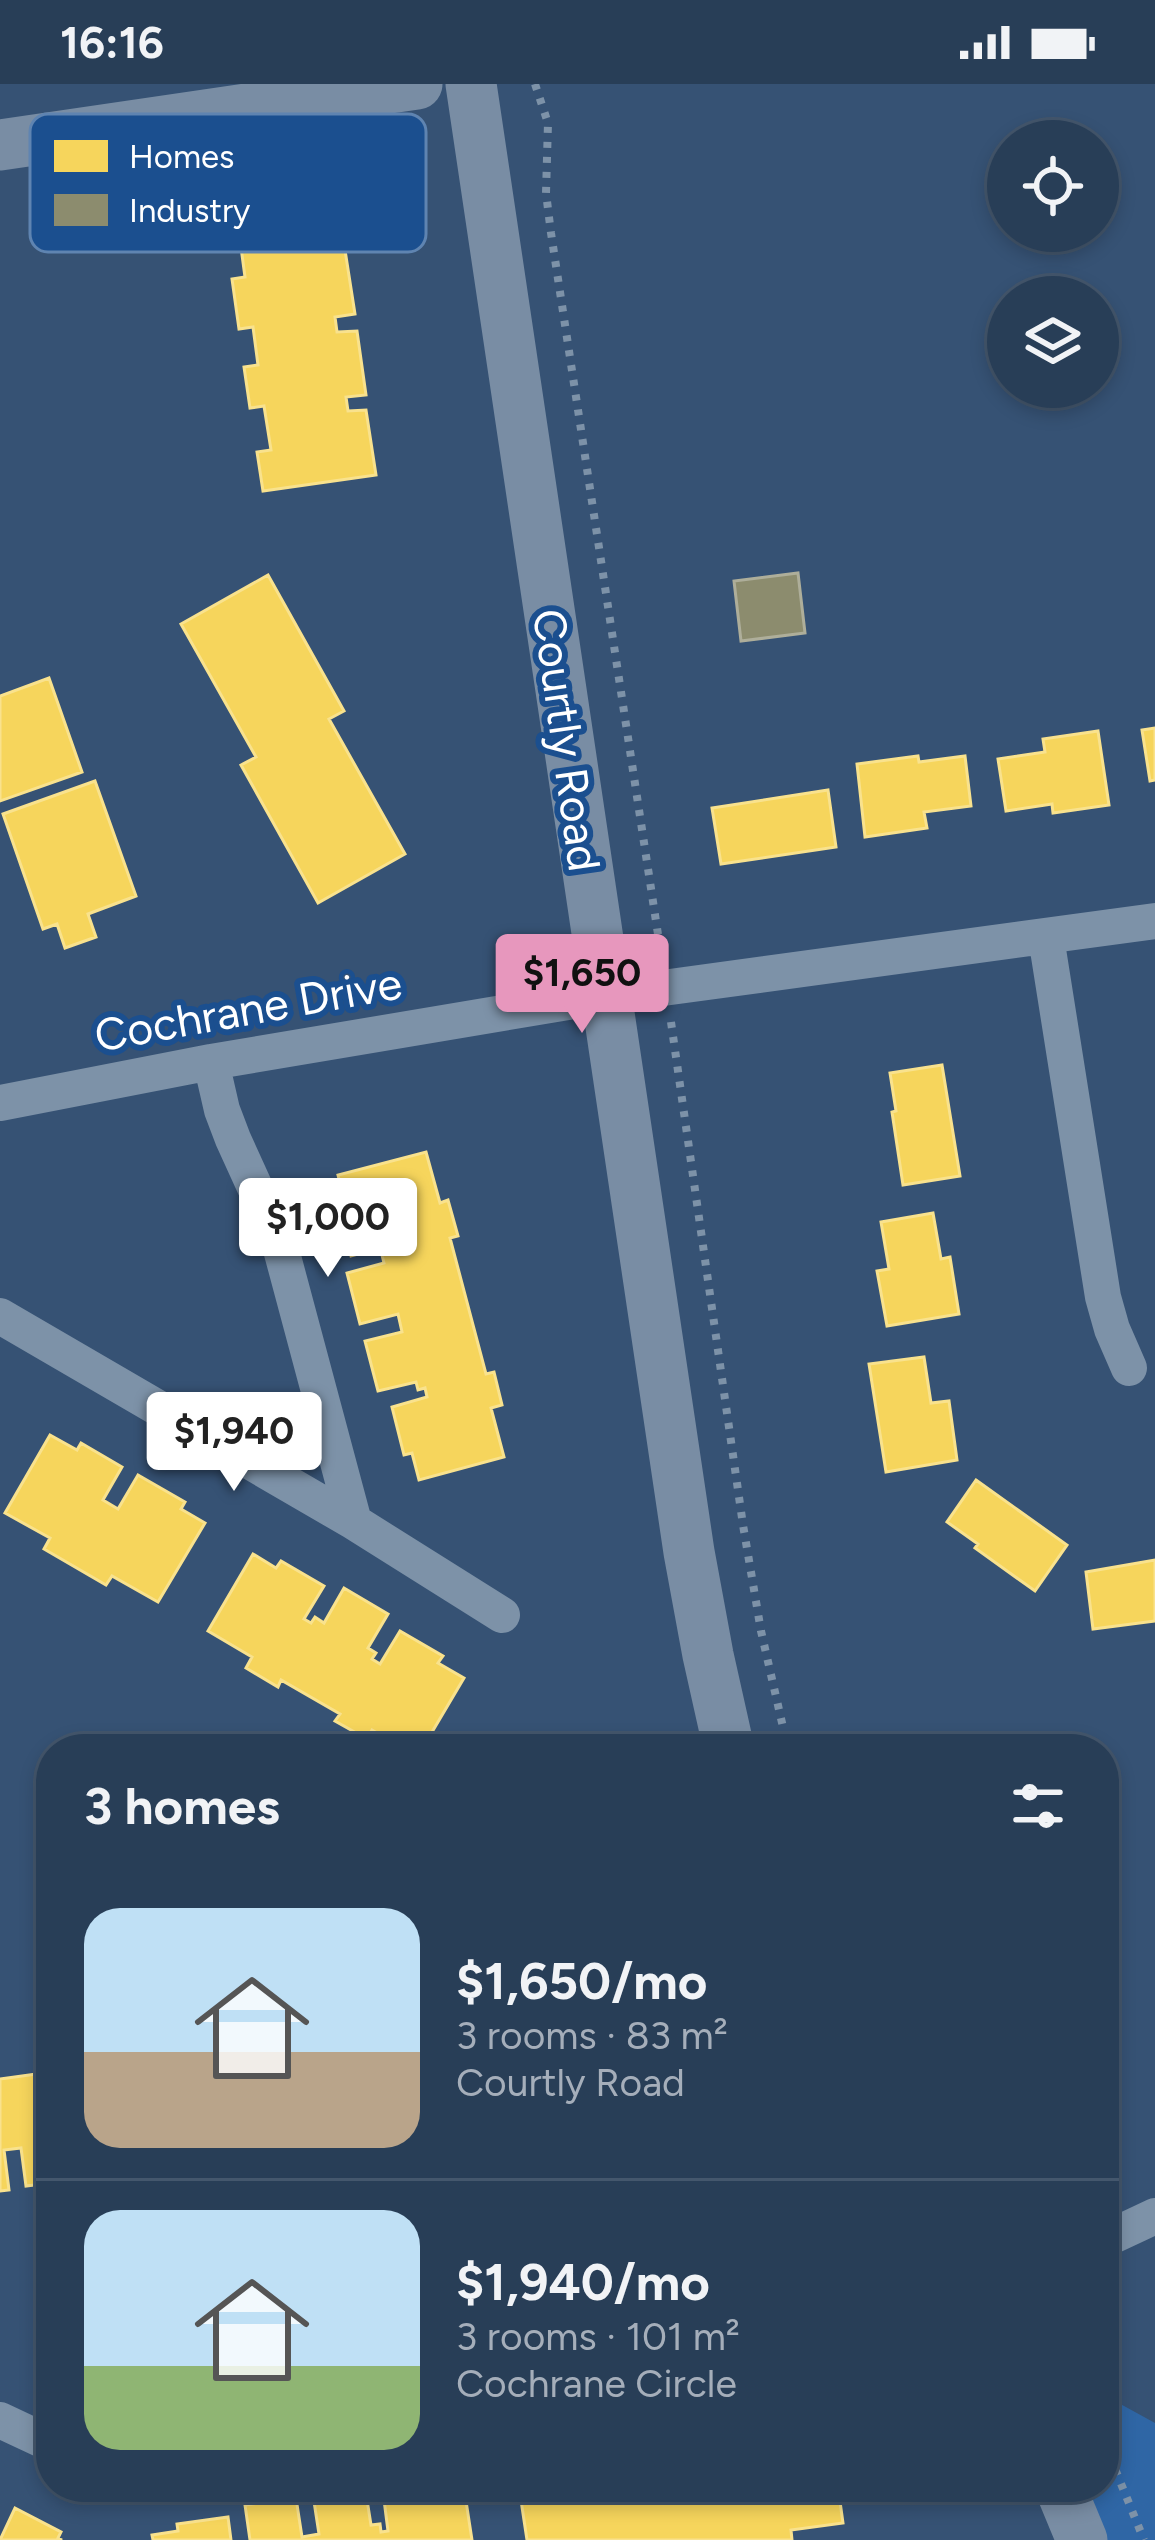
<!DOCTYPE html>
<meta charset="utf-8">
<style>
body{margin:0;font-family:Figtree,sans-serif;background:#30455d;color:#f1f3f6;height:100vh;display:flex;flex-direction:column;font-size:45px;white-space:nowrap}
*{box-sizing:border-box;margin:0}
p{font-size:39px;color:#a5aeba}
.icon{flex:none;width:66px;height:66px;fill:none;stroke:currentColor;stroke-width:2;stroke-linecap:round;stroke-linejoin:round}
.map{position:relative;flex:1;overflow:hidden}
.details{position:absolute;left:36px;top:1650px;width:1083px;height:768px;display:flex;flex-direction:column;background:#283e57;border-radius:48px;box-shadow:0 6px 18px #0003,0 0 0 3px #44576d}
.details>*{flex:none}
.controls{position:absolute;left:987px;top:36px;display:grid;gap:24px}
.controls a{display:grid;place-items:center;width:132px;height:132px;border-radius:50%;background:#283e57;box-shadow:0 6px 18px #0003,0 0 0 3px #44576d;font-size:60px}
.price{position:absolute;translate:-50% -102px;padding:0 27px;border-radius:12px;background:#fff;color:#222;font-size:39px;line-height:78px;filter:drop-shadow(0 3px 6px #0008)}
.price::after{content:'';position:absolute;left:50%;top:72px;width:36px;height:27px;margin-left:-18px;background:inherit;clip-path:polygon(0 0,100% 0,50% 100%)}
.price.on{background:#e797bd;color:#111}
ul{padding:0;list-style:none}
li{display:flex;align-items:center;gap:36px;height:300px;padding:0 48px}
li+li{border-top:3px solid #44576d}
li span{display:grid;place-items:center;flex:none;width:336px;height:240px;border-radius:36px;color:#555}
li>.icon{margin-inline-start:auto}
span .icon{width:144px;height:144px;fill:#fffc;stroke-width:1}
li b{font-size:51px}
h2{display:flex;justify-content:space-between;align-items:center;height:144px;padding:0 48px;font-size:51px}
.status{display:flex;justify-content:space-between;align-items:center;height:84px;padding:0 60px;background:#283e57;direction:ltr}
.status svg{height:33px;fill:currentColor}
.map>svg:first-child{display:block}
.green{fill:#2f66a5}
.homes{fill:#f6d55c;stroke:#f9e28d;stroke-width:3}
.industry{fill:#8c8c6e;stroke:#aeae9a;stroke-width:3}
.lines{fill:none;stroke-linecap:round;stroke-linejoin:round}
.path{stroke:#7d92a8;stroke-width:8;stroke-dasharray:6 9;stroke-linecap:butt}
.street{stroke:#7d92a8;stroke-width:36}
.secondary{stroke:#798da4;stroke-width:51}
.labels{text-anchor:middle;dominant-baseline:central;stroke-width:12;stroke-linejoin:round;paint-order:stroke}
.street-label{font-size:45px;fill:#fff;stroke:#1b4f8f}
.key{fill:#1b4f8f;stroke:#5f84b1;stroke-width:3}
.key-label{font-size:33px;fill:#fff}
</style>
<div class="status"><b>16:16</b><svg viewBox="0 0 49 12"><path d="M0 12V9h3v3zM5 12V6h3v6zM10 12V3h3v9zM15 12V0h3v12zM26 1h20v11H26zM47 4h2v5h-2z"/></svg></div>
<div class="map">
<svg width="1155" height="2456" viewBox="0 0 1155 2456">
<rect width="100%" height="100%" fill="#365274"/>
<path class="green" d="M1104 2311 1155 2339V2456H1082L1060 2403H1104Z"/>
<path class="homes" d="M323 144 327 166H345L355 230 335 233 337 248 357 247 366 311 346 313 348 327 366 326 376 391 263 407 257 368 271 366 264 322 250 324 244 283 258 281 253 243 239 245 232 195 245 193 240 156Z
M268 491 344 627 329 635 405 770 318 819 241 681 256 673 181 540Z
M49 594 82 688 0 717V612Z
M1155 644V696L1150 697 1142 646Z
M1098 647 1109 721 1053 729 1052 720 1006 727 998 675 1045 668 1043 655Z
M918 672 919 678 965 672 971 722 924 728 927 744 865 753 857 680Z
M95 697 136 812 88 830 96 853 65 864 57 840 43 845 3 730Z
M828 706 836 763 721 780 712 724Z
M942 981 960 1092 903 1101 892 1028 896 1027 890 989Z
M426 1068 440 1119 448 1116 458 1152 450 1154 486 1290 494 1288 502 1321 491 1324 504 1373 419 1396 412 1369 404 1371 392 1323 427 1313 425 1304 418 1306 416 1298 378 1307 365 1257 402 1248 398 1230 360 1240 347 1189 384 1179 382 1171 390 1169 388 1162 351 1172 337 1121 345 1119 338 1091Z
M933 1129 941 1175 950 1173 959 1230 887 1242 877 1187 889 1185 881 1138Z
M924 1273 931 1319 949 1317 957 1376 886 1388 869 1280Z
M50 1351 77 1366 81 1359 122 1383 103 1416 118 1425 138 1391 185 1418 181 1425 205 1439 158 1518 112 1492 106 1501 44 1465 50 1454 5 1429Z
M976 1396 1067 1461 1035 1507 975 1464 978 1460 947 1438Z
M253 1470 276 1484 281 1477 324 1502 304 1535 311 1539 315 1533 324 1539 344 1504 388 1530 368 1564 376 1569 372 1575 380 1580 400 1547 443 1572 438 1579 464 1594 422 1665H405L372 1646 367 1655 335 1637 340 1630 281 1596 278 1603 246 1584 252 1573 208 1547Z
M1155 1476V1537L1093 1545 1086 1488Z
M51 1988V2099L26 2102 21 2064 4 2066 9 2106 0 2107V1995Z
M365 2403 371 2441 380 2440 381 2448 388 2447 383 2408 421 2403H434L435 2408 464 2404 472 2456H250L245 2421 296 2414 302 2453 319 2450 313 2411Z
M519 2403H598L600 2415 609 2413 608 2407 617 2405V2403H838L843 2439 791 2446 792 2456H527Z
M15 2424 61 2448 58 2454 62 2456H0Z
M228 2433 231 2456H153L152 2451 178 2447 177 2440Z"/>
<path class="industry" d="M798 489 805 549 741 557 734 497Z"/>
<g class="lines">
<path class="path" d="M535 0 548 39 546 109 551 149 661 870
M671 938 743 1441 761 1547 788 1665
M1104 2358 1144 2456"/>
<path class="street" d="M1046 853 1103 1213 1112 1245 1129 1284
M211 978 222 1026 233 1055 278 1154 354 1438
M0 1019 211 978 604 912 1155 837
M0 1232 354 1438 502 1531
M1104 2156 1155 2132
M0 2336 51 2360"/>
<path class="secondary" d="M471 0 689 1468 708 1571 729 1665
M0 61 417 0
M1060 2403 1082 2456"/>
</g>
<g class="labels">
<g class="street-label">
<text transform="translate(567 656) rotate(82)">Courtly Road</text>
<text transform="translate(248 925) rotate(-10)">Cochrane Drive</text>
</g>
</g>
<rect x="30" y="30" width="396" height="138" rx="18" class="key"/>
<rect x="54" y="56" width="54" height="32" fill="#f6d55c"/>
<rect x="54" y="110" width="54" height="32" fill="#8c8c6e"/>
<g class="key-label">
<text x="129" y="84">Homes</text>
<text x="129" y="138">Industry</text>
</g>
</svg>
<div class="controls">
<a><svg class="icon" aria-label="locate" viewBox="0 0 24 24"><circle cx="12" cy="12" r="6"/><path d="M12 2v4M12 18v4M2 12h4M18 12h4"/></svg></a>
<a><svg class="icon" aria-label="layers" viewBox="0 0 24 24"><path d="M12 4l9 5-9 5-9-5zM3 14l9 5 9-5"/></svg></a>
</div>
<b class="price on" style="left:582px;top:952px">$1,650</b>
<b class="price" style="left:328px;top:1196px">$1,000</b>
<b class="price" style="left:234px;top:1410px">$1,940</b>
<section class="details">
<h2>3 homes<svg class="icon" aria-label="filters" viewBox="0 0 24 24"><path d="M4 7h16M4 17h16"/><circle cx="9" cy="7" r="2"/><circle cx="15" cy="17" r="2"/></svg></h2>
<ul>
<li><span style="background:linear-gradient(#bfe0f5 60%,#b9a48a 0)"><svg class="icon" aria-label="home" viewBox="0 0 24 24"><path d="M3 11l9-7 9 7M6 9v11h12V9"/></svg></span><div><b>$1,650/mo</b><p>3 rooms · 83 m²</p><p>Courtly Road</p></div></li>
<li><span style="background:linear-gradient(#bfe0f5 65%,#8fb573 0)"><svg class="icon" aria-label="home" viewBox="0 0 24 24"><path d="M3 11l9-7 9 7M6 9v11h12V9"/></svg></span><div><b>$1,940/mo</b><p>3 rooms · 101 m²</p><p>Cochrane Circle</p></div></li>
</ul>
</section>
</div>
